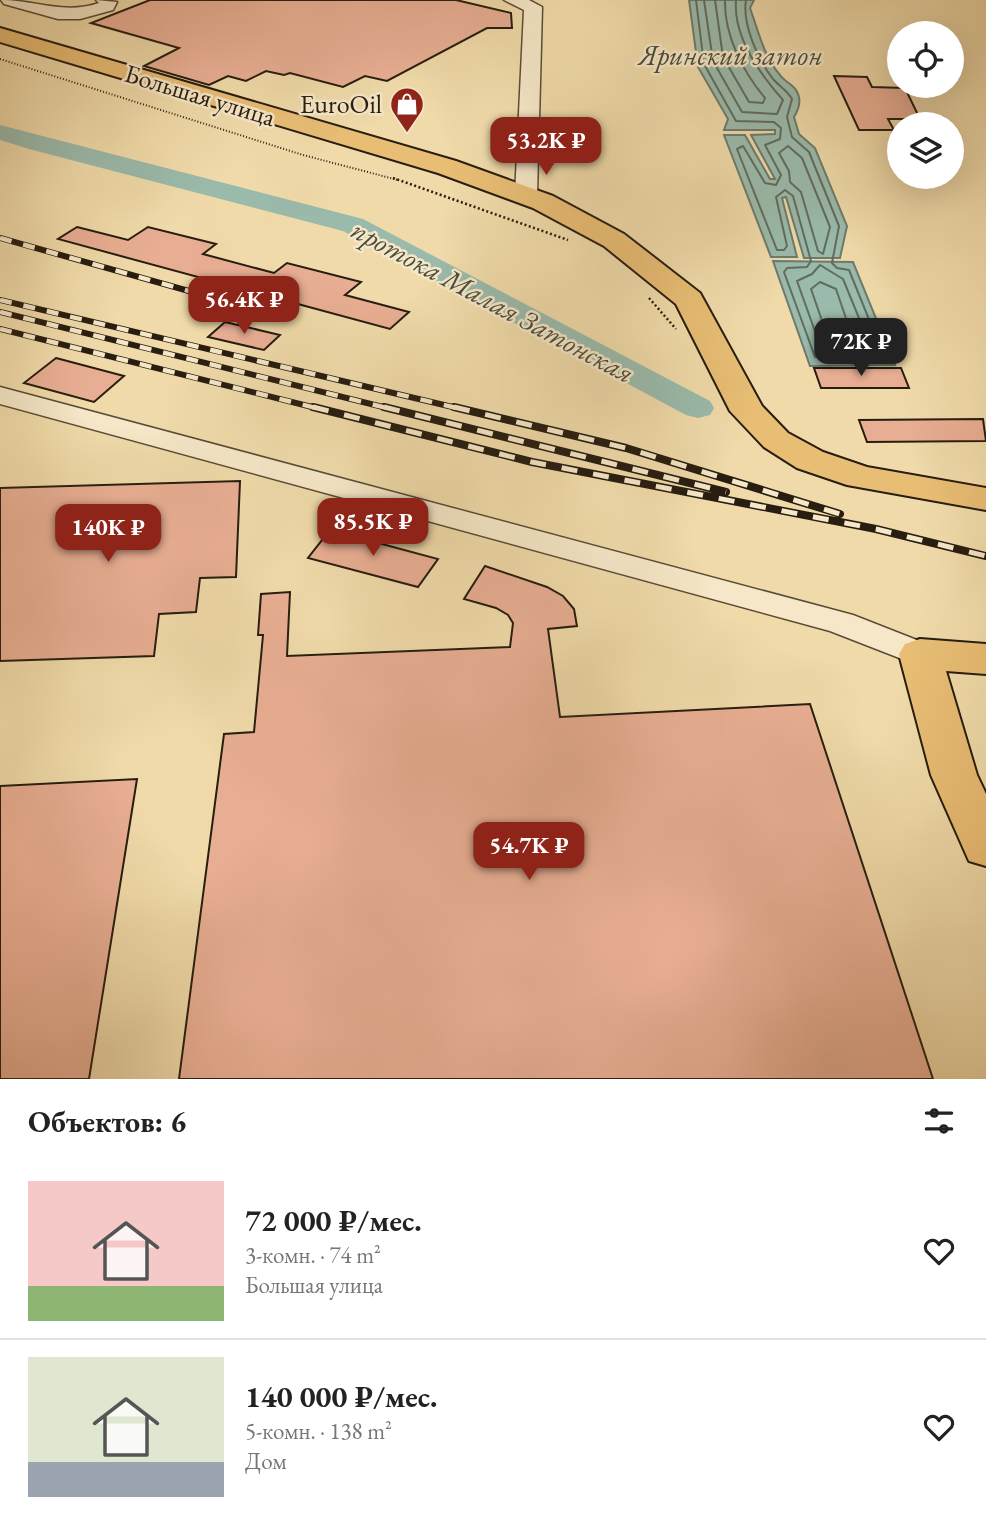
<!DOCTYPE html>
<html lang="ru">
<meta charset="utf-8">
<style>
body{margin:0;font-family:"EB Garamond",serif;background:#f2f2f2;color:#222;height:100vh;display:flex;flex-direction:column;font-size:26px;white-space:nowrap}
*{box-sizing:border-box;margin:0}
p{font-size:23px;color:#767676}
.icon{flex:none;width:38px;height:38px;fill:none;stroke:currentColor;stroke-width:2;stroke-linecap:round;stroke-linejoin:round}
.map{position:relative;height:1079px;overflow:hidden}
.drawer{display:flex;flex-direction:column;background:#fff;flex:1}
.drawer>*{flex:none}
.controls{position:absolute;left:887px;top:21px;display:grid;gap:14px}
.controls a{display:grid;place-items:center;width:77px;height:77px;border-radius:50%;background:#fff;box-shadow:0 7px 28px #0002;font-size:35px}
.price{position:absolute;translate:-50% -60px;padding:0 16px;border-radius:14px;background:#8f2418;color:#fff;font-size:23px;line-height:46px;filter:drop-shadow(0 2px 4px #0008)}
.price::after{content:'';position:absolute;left:50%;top:42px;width:21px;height:16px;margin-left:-10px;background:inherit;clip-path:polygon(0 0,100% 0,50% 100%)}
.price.current{background:#222;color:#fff}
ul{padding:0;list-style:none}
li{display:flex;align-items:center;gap:21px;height:175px;padding:0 28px}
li+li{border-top:2px solid #e0e0e0}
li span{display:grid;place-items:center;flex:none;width:196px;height:140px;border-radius:0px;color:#555}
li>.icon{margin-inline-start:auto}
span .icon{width:84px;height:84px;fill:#fffc;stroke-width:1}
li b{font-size:30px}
h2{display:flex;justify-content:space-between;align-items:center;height:84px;padding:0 28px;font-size:30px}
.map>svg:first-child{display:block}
.water{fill:#9abaab;stroke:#6c7b6d;stroke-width:2}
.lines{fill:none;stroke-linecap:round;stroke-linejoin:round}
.shore{stroke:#606c5e;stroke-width:2}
.river{fill:#9abaab;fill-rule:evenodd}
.building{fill:#e8ae93;stroke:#271d10;stroke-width:2}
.minor-casing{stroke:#594c36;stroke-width:3}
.major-casing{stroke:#271d10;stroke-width:4}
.path-far1{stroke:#271d10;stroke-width:2;stroke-dasharray:1 2;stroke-linecap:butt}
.path{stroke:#271d10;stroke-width:2.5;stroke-dasharray:2 2.5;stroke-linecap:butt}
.minor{fill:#f5e7c7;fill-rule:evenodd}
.major{fill:#e8bd74;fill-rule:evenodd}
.rail-far1-casing{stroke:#271d10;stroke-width:6}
.rail-casing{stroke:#271d10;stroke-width:8}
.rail-far1{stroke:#f5e7c7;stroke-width:4.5;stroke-dasharray:12;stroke-linecap:butt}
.rail{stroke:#f5e7c7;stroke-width:5;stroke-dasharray:16;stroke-linecap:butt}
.labels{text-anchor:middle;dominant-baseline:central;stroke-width:5;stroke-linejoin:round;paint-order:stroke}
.far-street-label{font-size:26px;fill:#271d10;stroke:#f5e7c7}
.far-poi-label{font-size:26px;fill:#271d10;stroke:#f5e7c7;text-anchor:end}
.far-water-label{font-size:28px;font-style:italic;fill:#4a4c3e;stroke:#f5e7c7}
</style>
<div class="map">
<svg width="986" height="1079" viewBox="0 0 986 1079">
<rect width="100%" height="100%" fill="#f0daa9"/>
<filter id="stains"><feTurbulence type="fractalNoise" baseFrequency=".00286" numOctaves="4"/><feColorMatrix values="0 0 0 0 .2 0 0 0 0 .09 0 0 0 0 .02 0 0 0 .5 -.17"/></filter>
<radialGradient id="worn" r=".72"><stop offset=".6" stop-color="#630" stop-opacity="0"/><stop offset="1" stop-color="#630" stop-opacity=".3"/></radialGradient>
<path class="water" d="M689 0H754L750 8C758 30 764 57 780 75 784 81 792 84 796 90 802 99 799 109 794 117L799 134 815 148 847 226 840 258H804L786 197 782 198 797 257H771L724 135H745L770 179H775L751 135 775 134V130H724L728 119 698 67Z
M773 261 853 262 895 365 810 366Z"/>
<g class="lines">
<path class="shore" d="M696 0 704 64 736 121 774 122 781 128 780 139 765 145 781 175 776 185 765 183 743 146 737 149 777 250H784L787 246 776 197 785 190 793 196 811 261 807 267 787 268 784 272 815 357 881 358 883 354 849 270 837 268 832 263 839 226 809 152 792 137 787 117 792 99C787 90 779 86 773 79 758 60 742 24 746 0
M704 0 713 61 742 112 777 114 783 100C759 73 733 37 736 0
M715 0 723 57 749 102 763 103 765 98C743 72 724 35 725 0
M788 146 802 158 830 227 823 254 818 251 801 192 790 182 789 171 779 153Z
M820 265 843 279 870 345 868 349 821 348 797 281 812 274Z
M820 282 836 289 853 339 828 338 811 289Z"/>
<path class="river" d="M0 125 363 219 710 401 714 408 710 415 698 418 686 415 343 231 29 149 0 140Z"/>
</g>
<path class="building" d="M150 0H456L511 13 512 28H487L387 81 365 76 343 87 290 73 284 75 266 71 246 81 228 76 209 85 144 66 179 48 91 23Z
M834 76 867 77 872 87 905 88 920 119H888L894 130H859Z
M77 227 128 240 148 227 216 244 203 254 274 273 287 263 361 282 345 295 409 312 390 329 58 239Z
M225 322 280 335 264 350 208 337Z
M56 358 124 376 94 402 24 383Z
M814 368H901L909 388H821Z
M983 419 986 441 867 442 859 420Z
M240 481 236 577 200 578 196 612 159 614 154 656 0 661V488Z
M330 530 438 559 418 587 308 558Z
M485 566 547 587 563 596 574 609 577 626 548 629 560 717 810 704 933 1079H179L224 734 254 732 263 635H258L261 594 290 592 287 656 510 647 513 623 508 615 496 608 464 599Z
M137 779 89 1079H0V786Z"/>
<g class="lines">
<g class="minor-casing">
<path id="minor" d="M1 0C36 0 64 15 99 3L96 0 117 2 113 10 80 19H58L4 4Z
M504 0H529L542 7 537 195 526 202 515 195 524 10Z
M0 387 853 615 932 646 937 654 932 662 920 666 830 631 0 404Z"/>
</g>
<g class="major-casing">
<path id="major" d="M0 28 456 161 553 196 624 234 700 293 762 406 788 433 823 452 867 467 986 488V510L847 485 797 468 764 447 730 411 676 304 604 246 533 208 438 173 0 42Z
M920 639 986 644V674L946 671 977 775 986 794V866L969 861 931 775 899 654 905 644Z"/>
</g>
<path class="path-far1" d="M0 59 303 155 398 180"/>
<path class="path" d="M393 178 568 240
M649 298 676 329"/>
<use href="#minor" class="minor"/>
<use href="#major" class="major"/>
<g class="rail-far1-casing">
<path id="rail-far1" d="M0 238 228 302
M0 300 461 409
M0 312 391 409
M0 329 320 409"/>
</g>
<g class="rail-casing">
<path id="rail" d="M313 407 532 462 876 529 986 556
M384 407 726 492
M454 407 626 448 840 514"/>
</g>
<use href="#rail-far1" class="rail-far1"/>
<use href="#rail" class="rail"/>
</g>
<defs>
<g id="shop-pin" transform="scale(1.75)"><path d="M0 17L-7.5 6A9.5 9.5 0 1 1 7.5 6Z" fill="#8f2418" stroke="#f5e7c7"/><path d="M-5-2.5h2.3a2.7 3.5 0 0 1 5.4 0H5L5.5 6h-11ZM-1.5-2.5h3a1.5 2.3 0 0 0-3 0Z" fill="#fff"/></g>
</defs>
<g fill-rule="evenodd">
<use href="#shop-pin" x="407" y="104"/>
</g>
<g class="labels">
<g class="far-street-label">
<text transform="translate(200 95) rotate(17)">Большая улица</text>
</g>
<g class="far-poi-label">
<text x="382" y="104">EuroOil</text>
</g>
<g class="far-water-label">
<text x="731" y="55">Яринский затон</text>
<text transform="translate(493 301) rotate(28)">протока Малая Затонская</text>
</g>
</g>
<rect width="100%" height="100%" filter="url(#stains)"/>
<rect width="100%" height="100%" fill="url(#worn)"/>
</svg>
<div class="controls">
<a><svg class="icon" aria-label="locate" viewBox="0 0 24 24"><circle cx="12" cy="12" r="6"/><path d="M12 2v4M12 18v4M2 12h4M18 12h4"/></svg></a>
<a><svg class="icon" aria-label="layers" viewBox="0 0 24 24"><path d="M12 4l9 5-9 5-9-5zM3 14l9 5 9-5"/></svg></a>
</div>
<b class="price" style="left:546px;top:177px">53.2K ₽</b>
<b class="price" style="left:244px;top:336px">56.4K ₽</b>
<b class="price current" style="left:861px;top:378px">72K ₽</b>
<b class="price" style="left:373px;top:558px">85.5K ₽</b>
<b class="price" style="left:108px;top:564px">140K ₽</b>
<b class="price" style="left:529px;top:882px">54.7K ₽</b>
</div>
<section class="drawer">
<h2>Объектов: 6<svg class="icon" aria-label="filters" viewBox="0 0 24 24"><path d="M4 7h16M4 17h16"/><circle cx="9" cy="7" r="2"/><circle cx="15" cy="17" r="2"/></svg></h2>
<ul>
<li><span style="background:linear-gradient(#f6c9c9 75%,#8fb573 0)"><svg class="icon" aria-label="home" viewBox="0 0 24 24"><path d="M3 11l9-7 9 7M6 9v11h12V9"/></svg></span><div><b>72 000 ₽/мес.</b><p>3-комн. · 74 m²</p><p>Большая улица</p></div><svg class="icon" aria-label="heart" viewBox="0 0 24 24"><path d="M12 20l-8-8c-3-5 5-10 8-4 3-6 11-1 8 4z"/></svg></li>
<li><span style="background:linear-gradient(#dfe7d0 75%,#9aa5b1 0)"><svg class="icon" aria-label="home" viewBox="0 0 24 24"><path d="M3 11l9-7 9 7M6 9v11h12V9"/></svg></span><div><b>140 000 ₽/мес.</b><p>5-комн. · 138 m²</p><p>Дом</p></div><svg class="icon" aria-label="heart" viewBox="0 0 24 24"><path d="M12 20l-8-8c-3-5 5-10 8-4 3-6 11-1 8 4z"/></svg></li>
</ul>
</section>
